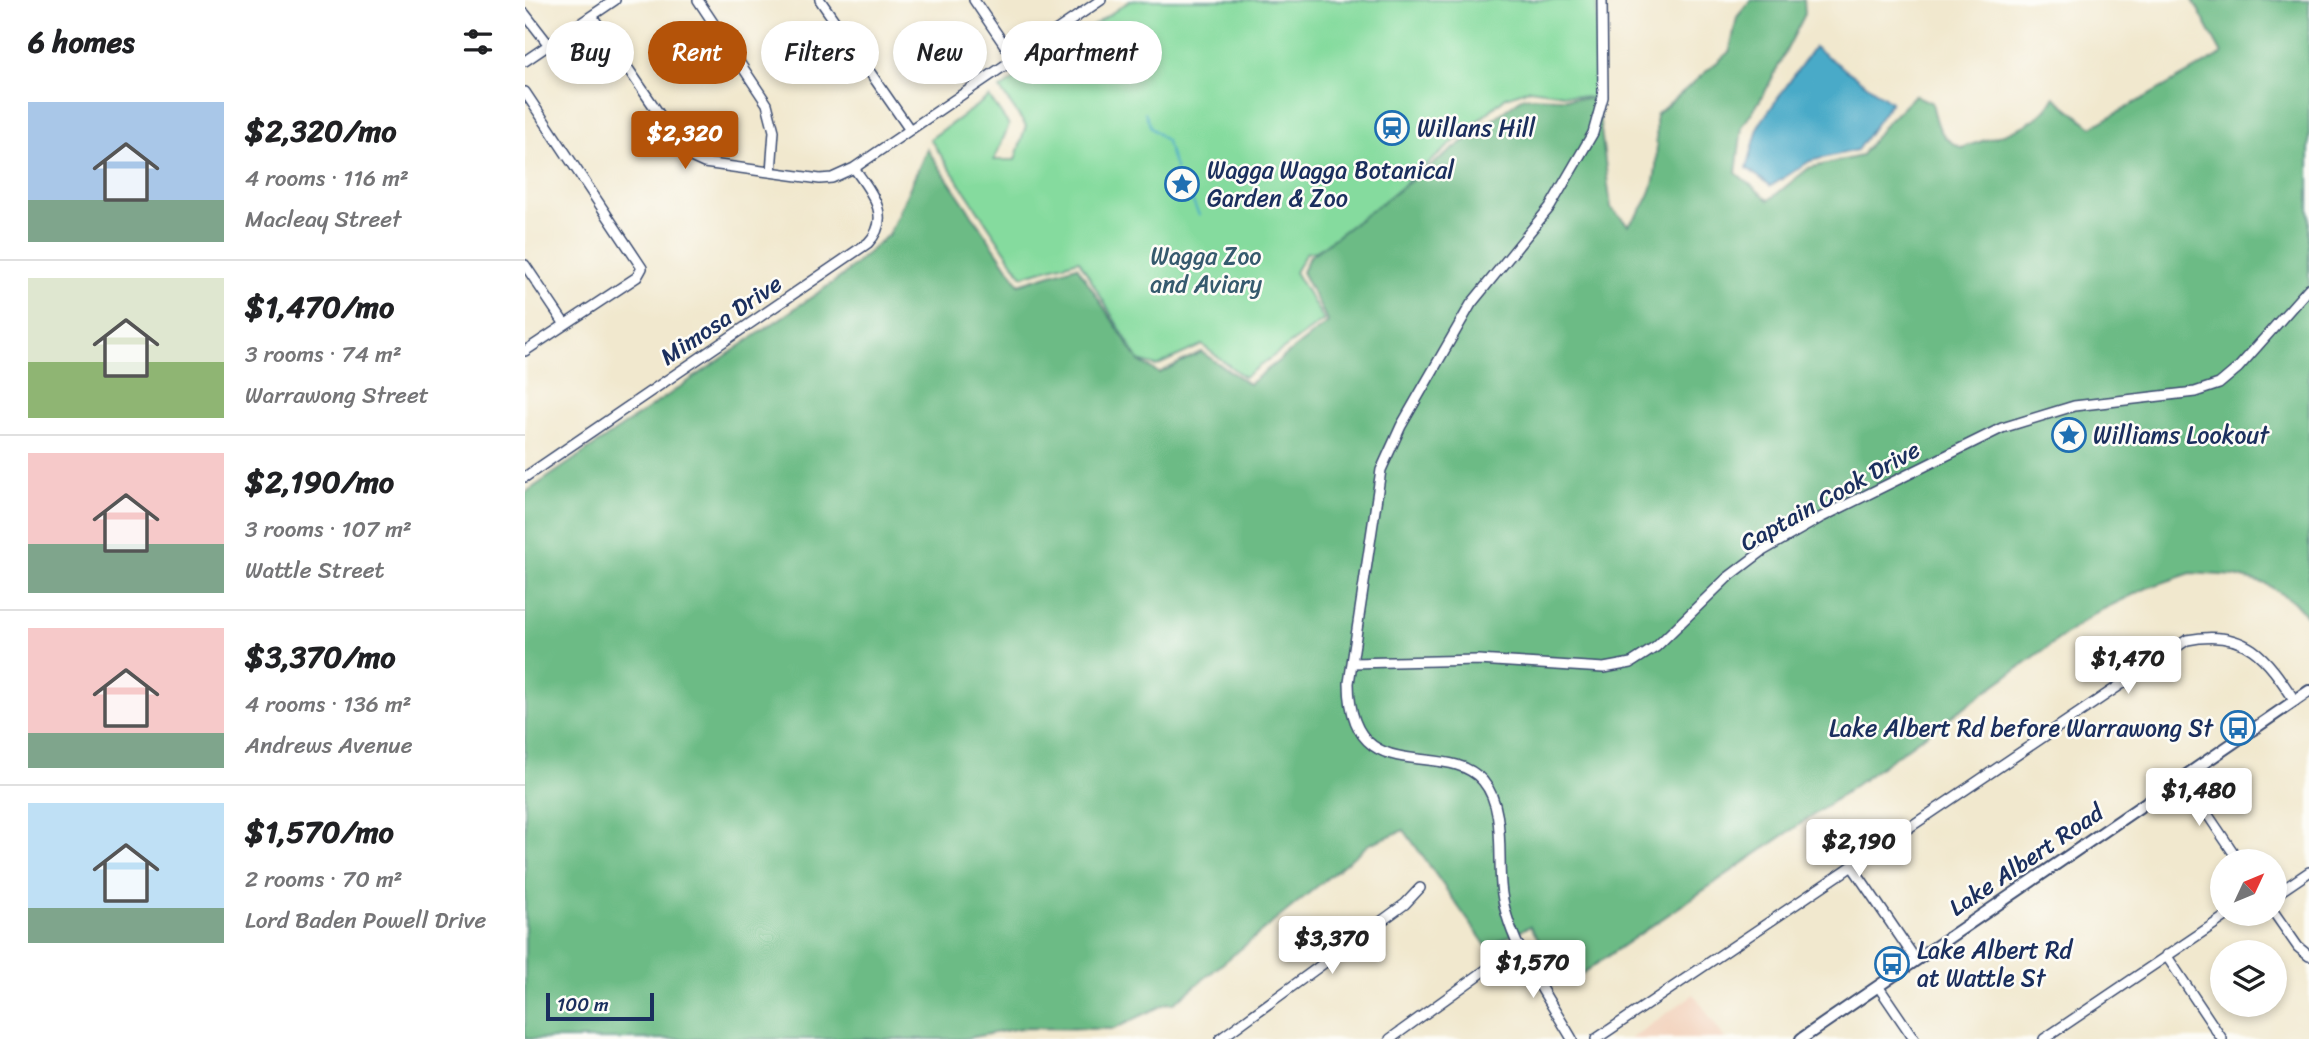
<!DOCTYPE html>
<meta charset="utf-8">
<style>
body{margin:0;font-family:Sriracha,sans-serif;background:#f6f6f6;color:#202124;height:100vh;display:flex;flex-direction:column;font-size:26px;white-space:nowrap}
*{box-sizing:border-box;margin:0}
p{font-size:23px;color:#757577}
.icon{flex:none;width:38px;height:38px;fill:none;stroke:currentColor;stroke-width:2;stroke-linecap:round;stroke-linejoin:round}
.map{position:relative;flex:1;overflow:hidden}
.sheet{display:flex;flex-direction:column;background:#fff;width:525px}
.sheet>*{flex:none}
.top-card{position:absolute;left:21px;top:21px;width:665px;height:63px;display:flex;gap:14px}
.needle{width:46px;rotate:46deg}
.tools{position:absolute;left:1685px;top:849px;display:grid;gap:14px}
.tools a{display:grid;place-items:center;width:77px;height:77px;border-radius:50%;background:#fff;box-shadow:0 4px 10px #0003;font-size:35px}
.scale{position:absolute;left:21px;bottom:18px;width:108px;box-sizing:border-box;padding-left:7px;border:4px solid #1b2f5e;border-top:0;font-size:19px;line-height:24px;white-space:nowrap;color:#1b2f5e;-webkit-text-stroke:5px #fdfcf7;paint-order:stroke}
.price{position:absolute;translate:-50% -60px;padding:0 16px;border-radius:7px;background:#fff;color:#222;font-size:23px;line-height:46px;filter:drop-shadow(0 2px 4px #0008)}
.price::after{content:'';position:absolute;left:50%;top:42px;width:21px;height:16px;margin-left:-10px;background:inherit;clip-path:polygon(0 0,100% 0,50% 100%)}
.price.current{background:#b45309;color:#fff}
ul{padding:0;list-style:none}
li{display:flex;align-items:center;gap:21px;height:175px;padding:0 28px}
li+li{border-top:2px solid #e0e0e0}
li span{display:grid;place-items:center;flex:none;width:196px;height:140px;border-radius:0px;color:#555}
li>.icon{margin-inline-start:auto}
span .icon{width:84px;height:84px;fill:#fffc;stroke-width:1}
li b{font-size:30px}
h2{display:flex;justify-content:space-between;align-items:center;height:84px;padding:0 28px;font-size:30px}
.chip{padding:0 24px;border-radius:32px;background:#fff;box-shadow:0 4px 10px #0003;font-size:24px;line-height:63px}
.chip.current{background:#b45309;color:#fff}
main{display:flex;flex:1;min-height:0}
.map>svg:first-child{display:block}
.built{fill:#f3d4bf}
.green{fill:#85db9e;stroke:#50857e;stroke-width:2}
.forest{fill:#6cbb85;stroke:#447572;stroke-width:2}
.water{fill:#49aac8;stroke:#326c93;stroke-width:2}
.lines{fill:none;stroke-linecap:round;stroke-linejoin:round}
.stream{stroke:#49aac8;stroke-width:2}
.minor-casing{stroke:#3b4b6f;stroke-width:12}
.major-casing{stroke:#3b4b6f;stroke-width:14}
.minor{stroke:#fff;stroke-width:9}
.major{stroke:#fff;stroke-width:10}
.labels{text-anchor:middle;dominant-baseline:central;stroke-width:5;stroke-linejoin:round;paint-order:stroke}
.poi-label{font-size:24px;fill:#1b2f5e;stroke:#fdfcf7;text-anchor:start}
.park-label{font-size:24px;fill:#365a6e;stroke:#fdfcf7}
.street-label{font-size:24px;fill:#1b2f5e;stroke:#fdfcf7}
</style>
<main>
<section class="sheet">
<h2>6 homes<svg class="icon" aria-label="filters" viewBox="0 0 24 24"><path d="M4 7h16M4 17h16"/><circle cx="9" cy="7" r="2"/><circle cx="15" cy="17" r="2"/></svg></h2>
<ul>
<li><span style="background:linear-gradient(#a9c7e8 70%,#7fa58c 0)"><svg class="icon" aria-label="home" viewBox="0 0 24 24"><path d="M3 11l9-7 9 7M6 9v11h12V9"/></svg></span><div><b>$2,320/mo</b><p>4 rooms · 116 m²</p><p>Macleay Street</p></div></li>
<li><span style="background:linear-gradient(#dfe7d0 60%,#8fb573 0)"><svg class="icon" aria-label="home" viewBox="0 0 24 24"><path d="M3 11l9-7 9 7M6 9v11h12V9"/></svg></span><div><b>$1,470/mo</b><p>3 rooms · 74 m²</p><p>Warrawong Street</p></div></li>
<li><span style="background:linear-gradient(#f6c9c9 65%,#7fa58c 0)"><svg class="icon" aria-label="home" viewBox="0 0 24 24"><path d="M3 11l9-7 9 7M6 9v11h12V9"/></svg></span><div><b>$2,190/mo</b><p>3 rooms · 107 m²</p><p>Wattle Street</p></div></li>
<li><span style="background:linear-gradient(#f6c9c9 75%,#7fa58c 0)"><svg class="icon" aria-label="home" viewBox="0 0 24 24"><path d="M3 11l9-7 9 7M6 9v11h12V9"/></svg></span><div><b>$3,370/mo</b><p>4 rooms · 136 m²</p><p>Andrews Avenue</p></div></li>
<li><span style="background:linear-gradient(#bfe0f5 75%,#7fa58c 0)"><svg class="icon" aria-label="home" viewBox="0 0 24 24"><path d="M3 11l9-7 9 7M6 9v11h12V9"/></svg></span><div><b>$1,570/mo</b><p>2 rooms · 70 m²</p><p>Lord Baden Powell Drive</p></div></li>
</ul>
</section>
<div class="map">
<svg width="1784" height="1039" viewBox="0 0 1784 1039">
<rect width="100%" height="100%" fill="#fdfcf7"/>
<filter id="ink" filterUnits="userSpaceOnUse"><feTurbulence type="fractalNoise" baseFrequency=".0143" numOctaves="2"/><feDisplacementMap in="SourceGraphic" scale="14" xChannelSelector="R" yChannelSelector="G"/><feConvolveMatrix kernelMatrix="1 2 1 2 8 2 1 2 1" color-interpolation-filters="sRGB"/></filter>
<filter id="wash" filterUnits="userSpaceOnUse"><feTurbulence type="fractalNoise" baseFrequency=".00686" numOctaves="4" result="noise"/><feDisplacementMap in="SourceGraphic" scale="28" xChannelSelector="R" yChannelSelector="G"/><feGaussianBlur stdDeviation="1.57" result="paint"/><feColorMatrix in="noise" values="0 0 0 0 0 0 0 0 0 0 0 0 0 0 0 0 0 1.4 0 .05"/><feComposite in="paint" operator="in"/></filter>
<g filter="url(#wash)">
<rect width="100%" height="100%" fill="#f1e8ce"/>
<path class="built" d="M1169 994 1200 1039H1105Z"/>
<path class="green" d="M606 0H1072V99L1005 89 981 97 805 248 781 253 770 272 799 320 719 377 677 345 631 366 614 361 554 260 497 276 405 139 464 97 484 125 469 160H490L501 126 475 89Z"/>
<path class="forest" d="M1226 0H1279L1280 14 1239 94 1217 127 1211 173 1244 200 1284 168 1336 156 1357 128 1390 95 1407 103C1412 126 1415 139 1437 148 1468 136 1514 129 1529 97L1567 127 1697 54 1668 0H1784V619L1768 601 1741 584 1710 576 1666 573 1622 588 1570 613 1300 807 1042 984 1005 926 962 947 879 830 844 844 648 1004 642 1003 589 1029 495 1028 438 1039H0V493L316 277 364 234 402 149 494 284 552 266 614 361 634 373 676 352 724 384 803 322 777 272 784 257 998 97 1072 99 1086 208 1103 225C1138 191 1131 160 1131 115L1205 51 1212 17Z"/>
<path class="water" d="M1289 47 1366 102 1332 150 1285 161 1246 186 1222 168 1234 125Z"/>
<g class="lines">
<path class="stream" d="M620 112 626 128 641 141 651 170
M659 179 663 192
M665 196 674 215"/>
</g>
</g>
<g filter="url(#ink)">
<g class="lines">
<g class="minor-casing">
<path id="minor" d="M173 0 242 104 249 131 246 172
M295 0 385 130
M449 0 489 59
M0 14 24 45
M67 16 152 140 168 158 179 163 295 179 307 178 329 168 576 0
M0 61 90 0
M0 92 117 268 112 277 0 351
M0 265 39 323
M0 477 343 243C368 217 346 192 329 168
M827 663 953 660 1079 668 1106 663 1131 647 1202 578 1239 550 1295 518 1477 428 1549 406 1670 392 1694 384 1713 368 1784 288
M1658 778 1714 861
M1327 866 1391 960
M1750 895 1784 872
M1750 914 1773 947 1784 956
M1641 955 1697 1039
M1353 986 1389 1039
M695 1039 880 904 895 888
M865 1039 994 946
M1047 1039C1020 992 980 940 976 885 973 853 980 807 958 781 921 737 825 793 824 683L856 470 876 426 946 304 1025 207 1068 133 1078 97 1077 0
M1071 1039 1662 640C1721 628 1741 657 1770 701
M1519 1039 1704 914"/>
</g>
<g class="major-casing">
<path id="major" d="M1276 1039 1784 691"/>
</g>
<use href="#minor" class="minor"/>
<use href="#major" class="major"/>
</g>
</g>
<defs>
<g id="station-ring" transform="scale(1.75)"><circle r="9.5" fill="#fdfcf7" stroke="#1f6fb2" stroke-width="1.5"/><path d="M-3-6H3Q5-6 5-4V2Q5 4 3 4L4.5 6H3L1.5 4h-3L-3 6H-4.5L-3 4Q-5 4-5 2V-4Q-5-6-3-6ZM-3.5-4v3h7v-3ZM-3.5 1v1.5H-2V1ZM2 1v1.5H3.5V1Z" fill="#1f6fb2"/></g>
<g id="sight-ring" transform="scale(1.75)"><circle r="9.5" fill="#fdfcf7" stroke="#1f6fb2" stroke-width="1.5"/><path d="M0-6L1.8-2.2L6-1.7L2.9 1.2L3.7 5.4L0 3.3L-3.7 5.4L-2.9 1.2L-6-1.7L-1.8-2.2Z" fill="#1f6fb2"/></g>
<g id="bus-ring" transform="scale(1.75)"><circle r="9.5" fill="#fdfcf7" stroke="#1f6fb2" stroke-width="1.5"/><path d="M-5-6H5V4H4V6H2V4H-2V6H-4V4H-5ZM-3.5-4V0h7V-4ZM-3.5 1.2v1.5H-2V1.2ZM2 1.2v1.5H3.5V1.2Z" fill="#1f6fb2"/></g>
</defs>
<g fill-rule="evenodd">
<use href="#station-ring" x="867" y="128"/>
<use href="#sight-ring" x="657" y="184"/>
<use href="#sight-ring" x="1544" y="435"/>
<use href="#bus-ring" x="1713" y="728"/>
<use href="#bus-ring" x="1367" y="964"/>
</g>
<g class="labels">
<g class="poi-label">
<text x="892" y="128">Willans Hill</text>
<text x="682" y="170">Wagga Wagga Botanical<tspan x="682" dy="28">Garden &amp; Zoo</tspan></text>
<text x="1568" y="435">Williams Lookout</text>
<text x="1688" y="728" text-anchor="end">Lake Albert Rd before Warrawong St</text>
<text x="1392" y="950">Lake Albert Rd<tspan x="1392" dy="28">at Wattle St</tspan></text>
</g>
<g class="park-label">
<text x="681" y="256">Wagga Zoo<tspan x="681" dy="28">and Aviary</tspan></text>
</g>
<g class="street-label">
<text transform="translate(196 320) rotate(-34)">Mimosa Drive</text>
<text transform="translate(1305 496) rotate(-29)">Captain Cook Drive</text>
<text transform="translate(1501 860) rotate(-34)">Lake Albert Road</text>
</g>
</g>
</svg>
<div class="tools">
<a><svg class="needle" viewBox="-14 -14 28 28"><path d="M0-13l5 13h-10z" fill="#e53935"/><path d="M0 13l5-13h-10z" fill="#757577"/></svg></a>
<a><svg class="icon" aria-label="layers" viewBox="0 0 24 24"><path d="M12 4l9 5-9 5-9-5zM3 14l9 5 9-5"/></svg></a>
</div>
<div class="scale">100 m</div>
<b class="price current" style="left:160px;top:171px">$2,320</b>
<b class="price" style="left:1603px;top:696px">$1,470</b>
<b class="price" style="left:1674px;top:828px">$1,480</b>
<b class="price" style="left:1334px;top:879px">$2,190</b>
<b class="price" style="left:807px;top:976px">$3,370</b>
<b class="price" style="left:1008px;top:1000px">$1,570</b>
<div class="top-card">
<a class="chip">Buy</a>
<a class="chip current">Rent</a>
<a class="chip">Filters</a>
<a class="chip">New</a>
<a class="chip">Apartment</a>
</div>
</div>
</main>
